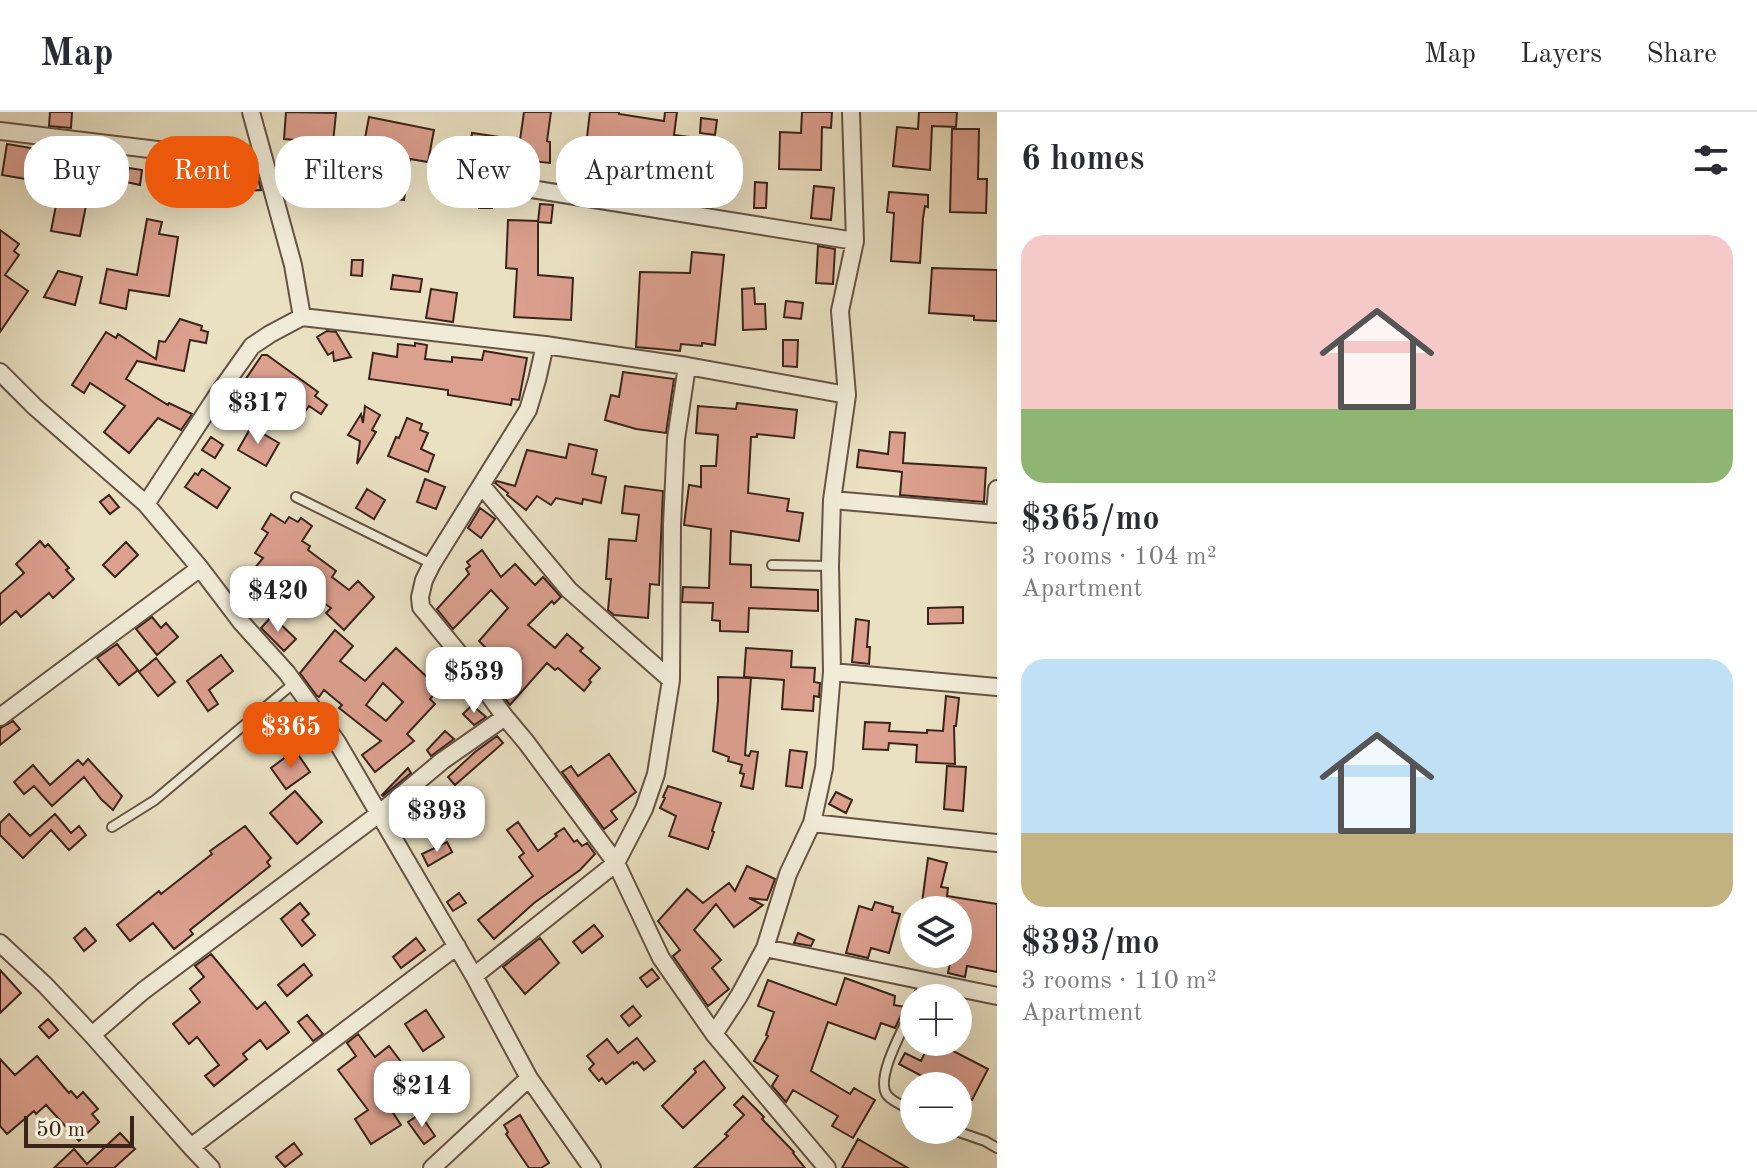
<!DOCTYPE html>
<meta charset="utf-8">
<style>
body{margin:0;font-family:"Old Standard TT",serif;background:#f7f7f7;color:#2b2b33;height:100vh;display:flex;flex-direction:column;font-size:30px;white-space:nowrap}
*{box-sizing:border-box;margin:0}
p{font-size:26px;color:#7c7c81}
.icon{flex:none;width:44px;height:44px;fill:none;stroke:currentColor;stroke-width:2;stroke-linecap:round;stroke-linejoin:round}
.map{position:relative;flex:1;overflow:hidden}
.details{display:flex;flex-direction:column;background:#fff;width:760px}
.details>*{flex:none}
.top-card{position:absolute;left:24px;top:24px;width:760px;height:72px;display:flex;gap:16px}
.buttons{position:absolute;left:900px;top:784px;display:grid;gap:16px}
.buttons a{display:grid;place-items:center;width:72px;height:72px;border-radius:50%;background:#fff;box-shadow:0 8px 32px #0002;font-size:40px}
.scale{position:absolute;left:24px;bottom:20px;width:110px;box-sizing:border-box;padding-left:8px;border:4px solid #3a241a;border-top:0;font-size:22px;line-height:28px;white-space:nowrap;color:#3a241a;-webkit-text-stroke:6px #f1ecd8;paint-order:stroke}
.price{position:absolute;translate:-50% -68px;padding:0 18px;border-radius:16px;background:#fff;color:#222;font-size:26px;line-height:52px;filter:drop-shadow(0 2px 4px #0008)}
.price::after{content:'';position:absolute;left:50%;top:48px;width:24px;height:18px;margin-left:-12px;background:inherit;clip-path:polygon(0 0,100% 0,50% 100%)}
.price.active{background:#ea580c;color:#fff}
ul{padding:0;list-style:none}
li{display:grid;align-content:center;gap:16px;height:424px;padding:0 24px}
li span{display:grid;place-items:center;height:248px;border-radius:24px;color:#555}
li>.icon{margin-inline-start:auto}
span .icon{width:144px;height:144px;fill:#fffc;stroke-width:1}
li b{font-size:34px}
h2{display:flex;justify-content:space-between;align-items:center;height:96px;padding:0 24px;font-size:34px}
.tag{padding:0 28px;border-radius:32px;background:#fff;box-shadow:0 8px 32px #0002;font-size:28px;line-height:72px}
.tag.active{background:#ea580c;color:#fff}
header{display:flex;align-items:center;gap:48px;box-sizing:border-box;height:112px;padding:0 40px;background:#fff;border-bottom:2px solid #e1e1e2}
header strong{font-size:38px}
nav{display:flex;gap:44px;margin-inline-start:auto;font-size:28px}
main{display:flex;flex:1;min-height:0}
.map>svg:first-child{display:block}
.building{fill:#dca08f;stroke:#3a241a;stroke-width:2;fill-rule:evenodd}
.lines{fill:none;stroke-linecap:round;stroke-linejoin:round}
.service-casing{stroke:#665344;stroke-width:12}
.minor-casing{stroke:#665344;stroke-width:20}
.service{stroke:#f1ecd8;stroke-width:8}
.minor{stroke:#f1ecd8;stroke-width:16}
</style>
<header>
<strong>Map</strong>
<nav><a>Map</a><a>Layers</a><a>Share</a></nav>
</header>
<main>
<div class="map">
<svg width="997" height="1056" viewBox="0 0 997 1056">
<rect width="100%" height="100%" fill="#eae1c3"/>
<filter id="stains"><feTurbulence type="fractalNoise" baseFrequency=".0025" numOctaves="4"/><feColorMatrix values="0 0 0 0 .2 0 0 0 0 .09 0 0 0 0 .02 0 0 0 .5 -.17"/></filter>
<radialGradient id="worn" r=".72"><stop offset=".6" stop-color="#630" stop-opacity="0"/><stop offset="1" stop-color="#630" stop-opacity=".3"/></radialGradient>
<path class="building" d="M50 0H72L71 16 49 14Z
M286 0 336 1 333 31 284 27Z
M524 0H551L547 29 550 30V51L522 48 520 64 508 62 509 59 467 52 472 21 520 28Z
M590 0H619V2L664 9 665 0H677L674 23 698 26 694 64 678 63 681 36 645 30 641 61 608 57 606 71 582 67Z
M802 0H832L831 16 822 15 821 58 779 57 780 20 801 21Z
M919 0H957L956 15 932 14 930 58 893 54 897 15 918 17Z
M369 5 434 18 428 50 410 47 404 88 393 87 395 65 359 58Z
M701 6 717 8 715 23 700 21Z
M952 17H979L978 67H987L986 101 950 100Z
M7 32 31 36 26 67 2 63Z
M286 54 342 60 339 86 284 80Z
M129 56 142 58 140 73 126 70Z
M63 57 92 63 80 124 51 119Z
M180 57 194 59 192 73 179 71Z
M243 66H258L261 78 243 79Z
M697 68 714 69 713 83 696 82Z
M755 70 767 71 766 96H754Z
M814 74 834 76 831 108 811 106Z
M889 80 928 83V95L925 94 923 106 920 151 891 149 894 101 887 100Z
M479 81 493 82 492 96H479Z
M540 92 553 93 551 111 538 110Z
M147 107 162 110 159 122 178 125 169 184 129 178 126 197 100 191 107 157 137 163Z
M508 108 538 109V163L573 166 571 208 514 205 517 157 506 156Z
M0 118 19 132 14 139 19 143 5 163 28 179 0 220Z
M818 134 835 137 833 172 816 171Z
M692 140 724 143 715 233 702 231V234L681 232 680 239 636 235 640 160 690 161Z
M352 148H363L362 164 351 163Z
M932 156 997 158V209L974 208V204L929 201Z
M58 159 82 165 75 193 44 185Z
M393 163 422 167 420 180 391 177Z
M754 176 755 192H765L766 217 743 218 742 177Z
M431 177 457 181 453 210 426 206Z
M786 189 803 191 801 207 784 205Z
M180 207 202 214 201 218 208 220 206 231 190 228 184 259 137 249 126 267 168 293 169 291 192 302 181 318 158 306 129 341 104 320 125 294 90 271 84 281 72 273 106 220 116 226 118 222 156 247 159 229 165 230Z
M327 219 336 220 351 245 334 249 333 240 328 243 317 225Z
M783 228H798L797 255 783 254Z
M415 231 427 233 425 247 452 250V245L482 248 484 239 527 246 519 288 512 287 511 293 448 283V278L369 267 373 241 397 245 398 232 415 234Z
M262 243H267L318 280 315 284 327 293 321 302 309 294 295 314 239 277Z
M623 260 674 267 666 321 636 317 605 308 611 283 619 285Z
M737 291 797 298 794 326 757 322V325H751L748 381 789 387 787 399 803 401 799 429 731 419 730 452 751 453V475L818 478V499L749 496 748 520 720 519V509L712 508 713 491 682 490 683 475 709 476 711 417 684 413 689 373 701 375V354H716L718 323 696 321 698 294 736 297Z
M365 294 380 303 372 318 376 320 357 352 360 329 348 323 361 302 363 311Z
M407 306 422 312 420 318 428 321 421 337 434 343 428 360 388 344 396 325 399 326Z
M251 315 279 331 266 354 238 338Z
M890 320 905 321 903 351 986 356 984 390 900 383 902 360 857 355 859 338 888 342Z
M211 325 223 333 215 346 202 338Z
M569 332 597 338 592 362 606 365 601 391 583 387 582 392 556 386 551 393 537 384 526 398 507 383 508 381 495 371 497 369 515 374 527 338 566 346Z
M202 357 230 376 217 396 185 375 195 361 198 363Z
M425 367 445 375 436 397 417 390Z
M625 374 663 379 659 473 650 472 648 506 614 503 608 498 611 467H606L609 427 636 429 639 403 622 401Z
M367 377 385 388 374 407 356 396Z
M109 383 119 395 110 402 100 390Z
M480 396 495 407 481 426 468 416Z
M271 402 285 411 289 405 298 410 301 406 312 414 302 429 310 434 308 438 336 459 332 465 349 478 358 469 374 485 344 518 326 501 331 496 302 475 290 488 275 474 261 490 241 473 263 446 255 441 268 421 262 417Z
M40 429 45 435 48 432 69 456 66 458 74 467 53 486 49 481 21 505 16 499 0 513V482L24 461 16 452Z
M126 430 138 443 115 465 103 453Z
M482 438 501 465 515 452 535 473 543 465 561 485 554 492 552 489 528 513 555 536 567 522 583 536 580 539 600 556 589 568 591 570 584 579 558 556 555 558 547 551 510 593 498 577 505 572 478 544 486 536 479 529 508 496 491 478 453 517 437 497 469 462 466 457 470 454 467 450Z
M963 495V511L928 512V496Z
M272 504 296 527 284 539 261 516Z
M152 505 161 516 166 511 178 525 157 543 136 517Z
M856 507 869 509 867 535H870L869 552 852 550Z
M335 518 353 534 340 549 365 569 396 536 427 565 439 552 451 563 430 587 435 592 407 622 414 629 375 660 362 643 381 629 339 596 342 593 324 578 319 585 317 584 300 561ZM383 571 403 590 386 609 366 593Z
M117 532 138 558 119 573 97 546Z
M746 536 792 539 791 555 815 556 814 570 820 571 819 585 814 584 813 599 782 597 784 568 744 565Z
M221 543 233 559 209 578 218 592 208 599 187 569Z
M156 546 175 570 158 584 139 560Z
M718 565 751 566 745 643 749 644 751 639 758 640 753 677 741 674 744 662 740 661 742 653 728 649 729 645 713 639 718 589Z
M946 584 959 586 956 614H954L955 652 916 650 917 633 889 631 888 638 863 637 865 610 890 611 889 619 927 621V618L943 619Z
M472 593 486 605 474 613 463 602Z
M13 609 20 617 0 633V616Z
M445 619 454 627 431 644 427 638Z
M497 624 503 631 455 673 448 665 475 640Z
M295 638 310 660 286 677 271 656Z
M790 638 807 640 802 676 786 674Z
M609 642 636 680 611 699 617 707 604 717 562 660 571 654 578 664Z
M88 647 122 684 113 698 101 687 84 665 52 694 34 674 24 682 14 670 33 653 50 673 78 648 83 653Z
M947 654 966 655 963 699 944 697Z
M408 656 411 661 383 684 382 683Z
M668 674 721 691 712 719 714 720 708 737 669 724 676 704 660 696 665 686 663 685Z
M295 679 322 710 297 732 270 701Z
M836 680 852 688 846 701 829 692Z
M426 681 433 690 425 697 426 699 410 710 399 699 414 686 417 689Z
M9 702 30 724 55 702 71 721 79 714 86 723 69 738 51 718 23 746 0 723V711Z
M518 710 538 739 557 724 555 722 564 716 574 730 577 728 582 734 587 731 595 742 580 758 534 791 494 827 478 808 533 764 519 745 524 741 507 718Z
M245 714 271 746 267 750 270 754 190 818 193 822 174 837 153 811 130 829 117 813 159 779 161 782 212 742 210 739Z
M447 730 452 740 428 754 422 742Z
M928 746 947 751 941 775 948 776 947 784 997 792V860L967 854 965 865 948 861 952 842H958V798H921Z
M747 754 775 767 767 788 749 786 763 793 734 815 716 792 694 818 721 848 712 856 729 877 708 894 673 844 680 838 658 809 687 777 703 791 729 771 735 779Z
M459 781 466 791 453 799 447 790Z
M875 790 893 795 892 800 900 802 889 841 871 836 868 846 846 841 859 794 872 798Z
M300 791 309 802 302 808 315 823 302 834 281 807Z
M594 813 603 824 582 841 573 830Z
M85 816 96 829 84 839 74 826Z
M798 821 814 828 811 834 794 831Z
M416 826 425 838 401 856 393 845Z
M540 826 559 851 525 882 503 855Z
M211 842 257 897 265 890 289 920 267 937 260 928 243 942 247 947 214 974 205 964 219 953 197 925 189 932 173 912 200 890 190 877 204 865 195 854Z
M304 852 312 863 287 884 278 873Z
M652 857 659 866 647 875 640 866Z
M0 858 21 881 0 901Z
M845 866 895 884 894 893 905 895 895 916 881 911 875 927 828 910 811 959 850 982 854 976 875 988 853 1026 832 1014 838 1004 793 978 786 990 772 974 778 964 754 949 768 924 766 923 774 900 758 894 768 868 836 893Z
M633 894 641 904 629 914 621 904Z
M426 898 444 925 423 939 405 912Z
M307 903 323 922 313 929 298 910Z
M48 907 58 918 49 926 39 915Z
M358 922 375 945 389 934 405 955 391 966 396 973 382 984 401 1013 371 1032 355 1007 368 998 338 958 356 944 347 931Z
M637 926 655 949 644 958 637 950 634 952 633 950 606 972 602 966 599 969 589 957 594 952 587 944 607 927 618 941Z
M930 930H955L953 939 988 957 972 988 958 981V974H931L919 968 922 964 899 952 905 941 921 949Z
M37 944 69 981 71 979 77 986 83 980 98 997 92 1002 99 1010 79 1029 46 993 36 1002 34 999 7 1022 0 1014V947L15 963Z
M704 949 725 976 683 1016 662 994 696 960 694 957Z
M743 984 764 1005 762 1007 794 1040 793 1041 805 1056H694L728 1024 725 1022 744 1003 734 993Z
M420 1002 435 1024 424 1032 408 1010Z
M520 1003 549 1051 541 1056H529L506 1022 508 1020 504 1013Z
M120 1021 135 1037 114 1056H54L74 1037 87 1052Z
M858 1027 908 1056H842Z
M294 1031 302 1042 285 1055 276 1045Z"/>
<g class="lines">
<g class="service-casing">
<path id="service" d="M296 385 432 452
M772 453 830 454
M112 715 155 688 294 571
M917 886 925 870
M914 893C906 912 874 966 887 983 892 990 906 995 914 999
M953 1018 985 1029 997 1036"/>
</g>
<g class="minor-casing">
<path id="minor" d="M251 0 293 153 302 205
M0 19 265 51
M438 62 855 129
M545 233 687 254
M0 260 35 295 146 392 200 456 241 510 287 561 337 630 474 864 529 966 592 1056
M482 374 569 478 671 568
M997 377 995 402H997
M832 388 995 402
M146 392 218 282 252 234 270 222 302 205 545 233 537 268 528 298 432 452 424 468 420 485 421 495 457 539 505 605 526 630 616 751 661 846 714 922 827 1056
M832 560 997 575
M0 605 200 456
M812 711 997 731
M0 831 45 873 92 923 143 879 380 701 442 649 505 605
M765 836 997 884
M474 864 616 751 644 697 656 662 671 568 672 413 676 327 687 254 847 283
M714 922 739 884 765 836 788 762 812 711 824 656 832 560 830 454 832 388 847 283 840 199 855 129 851 0
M92 923 191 1035 211 1056
M191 1035 457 834
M432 1056 529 966"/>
</g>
<use href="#service" class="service"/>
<use href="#minor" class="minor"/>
</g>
<rect width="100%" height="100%" filter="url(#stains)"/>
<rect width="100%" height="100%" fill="url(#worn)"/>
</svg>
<div class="buttons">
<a><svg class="icon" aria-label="layers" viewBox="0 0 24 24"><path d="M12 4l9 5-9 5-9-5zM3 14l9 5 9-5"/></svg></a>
<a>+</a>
<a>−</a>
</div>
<div class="scale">50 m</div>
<b class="price" style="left:258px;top:334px">$317</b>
<b class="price" style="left:278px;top:522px">$420</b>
<b class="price" style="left:474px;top:603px">$539</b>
<b class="price active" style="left:291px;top:658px">$365</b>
<b class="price" style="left:437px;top:742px">$393</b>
<b class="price" style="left:422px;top:1017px">$214</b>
<div class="top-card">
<a class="tag">Buy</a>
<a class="tag active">Rent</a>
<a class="tag">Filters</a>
<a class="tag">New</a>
<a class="tag">Apartment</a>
</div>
</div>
<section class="details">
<h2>6 homes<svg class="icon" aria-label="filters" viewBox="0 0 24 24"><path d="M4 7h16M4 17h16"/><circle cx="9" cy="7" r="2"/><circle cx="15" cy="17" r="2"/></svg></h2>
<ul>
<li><span style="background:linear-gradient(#f6c9c9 70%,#8fb573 0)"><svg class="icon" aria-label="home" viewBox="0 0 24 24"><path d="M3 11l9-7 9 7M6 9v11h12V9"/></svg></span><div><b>$365/mo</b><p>3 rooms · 104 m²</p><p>Apartment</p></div></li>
<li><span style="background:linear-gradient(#bfe0f5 70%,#c2b280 0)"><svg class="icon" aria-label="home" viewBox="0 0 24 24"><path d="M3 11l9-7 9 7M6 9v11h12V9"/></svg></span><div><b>$393/mo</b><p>3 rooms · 110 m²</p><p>Apartment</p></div></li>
</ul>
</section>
</main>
